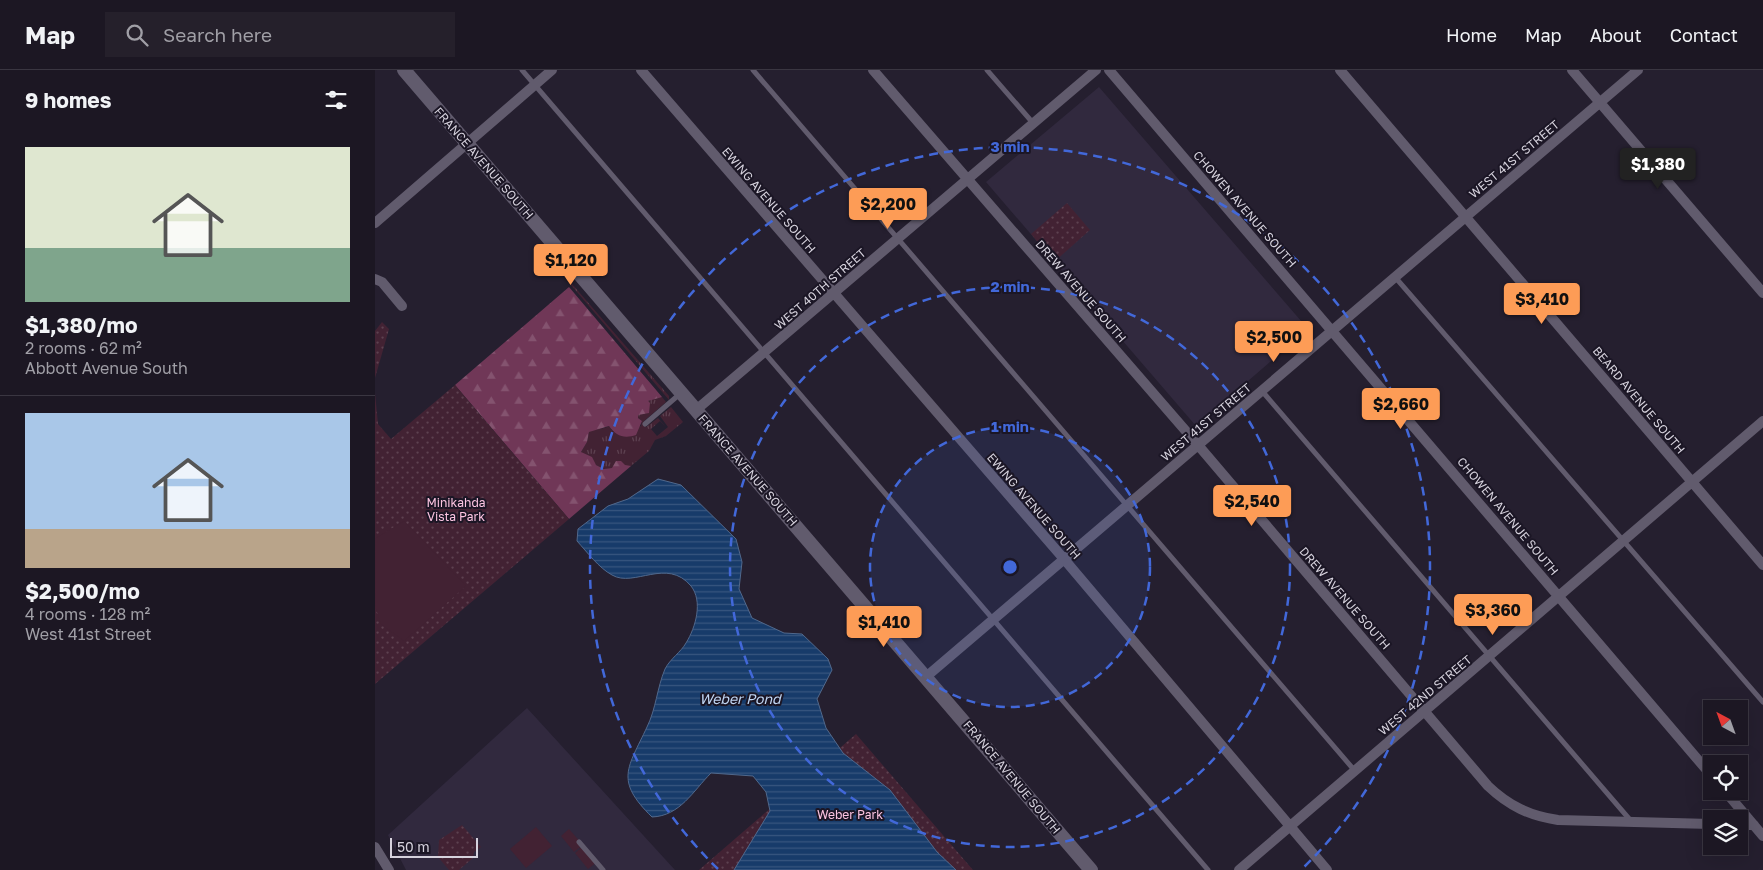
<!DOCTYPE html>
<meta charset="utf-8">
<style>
body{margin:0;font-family:"Golos Text",sans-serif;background:#25202b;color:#f1f3f6;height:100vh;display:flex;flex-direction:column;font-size:19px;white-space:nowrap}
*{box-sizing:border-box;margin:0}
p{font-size:16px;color:#a09fa6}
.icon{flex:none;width:28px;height:28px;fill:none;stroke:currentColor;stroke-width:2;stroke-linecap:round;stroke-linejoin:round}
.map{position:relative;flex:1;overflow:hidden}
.sheet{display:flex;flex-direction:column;background:#1c1723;width:375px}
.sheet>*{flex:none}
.needle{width:32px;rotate:319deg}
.fabs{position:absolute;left:1328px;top:630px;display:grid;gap:10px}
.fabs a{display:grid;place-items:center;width:45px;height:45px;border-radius:0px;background:#1c1723;box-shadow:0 5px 20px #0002,0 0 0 1px #3a3641;font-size:25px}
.scale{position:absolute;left:15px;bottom:12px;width:88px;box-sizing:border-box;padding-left:5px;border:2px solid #d6d2dd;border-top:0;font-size:14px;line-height:18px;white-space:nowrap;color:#d6d2dd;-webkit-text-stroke:4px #1b1625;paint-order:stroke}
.price{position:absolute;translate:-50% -42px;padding:0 11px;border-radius:5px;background:#fd9c56;color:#111;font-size:16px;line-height:32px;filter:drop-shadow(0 1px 2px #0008)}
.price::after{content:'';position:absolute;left:50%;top:30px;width:15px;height:11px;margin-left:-8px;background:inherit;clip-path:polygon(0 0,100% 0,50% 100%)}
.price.current{background:#222;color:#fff}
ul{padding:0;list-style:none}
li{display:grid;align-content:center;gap:10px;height:265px;padding:0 25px}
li+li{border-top:1px solid #3a3641}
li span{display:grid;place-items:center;height:155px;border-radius:0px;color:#555}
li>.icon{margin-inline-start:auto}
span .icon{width:90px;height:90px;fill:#fffc;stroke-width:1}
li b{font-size:21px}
h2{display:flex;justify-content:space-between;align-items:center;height:60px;padding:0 25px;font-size:21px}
header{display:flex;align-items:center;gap:30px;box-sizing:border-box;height:70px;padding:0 25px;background:#1c1723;border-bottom:1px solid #3a3641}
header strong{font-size:24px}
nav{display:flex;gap:28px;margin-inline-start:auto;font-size:18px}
.search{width:350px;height:45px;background:#25202b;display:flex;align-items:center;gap:12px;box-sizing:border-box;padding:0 18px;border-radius:0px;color:#a09fa6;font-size:19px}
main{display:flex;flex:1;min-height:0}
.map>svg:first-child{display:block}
.built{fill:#31293e}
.grass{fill:url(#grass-tufts)}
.forest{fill:url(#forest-firs)}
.park{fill:url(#park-dots)}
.pitch{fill:#422233}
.water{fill:url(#water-rules);stroke:#50688c}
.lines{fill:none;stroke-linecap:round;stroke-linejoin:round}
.service{stroke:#615b6d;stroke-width:5}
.minor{stroke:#615b6d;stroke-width:10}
.secondary{stroke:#615b6d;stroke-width:14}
.ring{fill:none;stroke:#4268d9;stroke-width:2.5;stroke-dasharray:9 6}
.labels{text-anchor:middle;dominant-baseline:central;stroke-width:4;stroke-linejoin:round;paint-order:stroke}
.street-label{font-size:12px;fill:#d6d2dd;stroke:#1b1625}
.park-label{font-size:12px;fill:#fcc4e1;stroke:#1b1625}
.water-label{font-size:14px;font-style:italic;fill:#c1d7f5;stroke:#1b1625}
.centre{fill:#4268d9;stroke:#1b1625;stroke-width:2.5}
.ring-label{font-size:15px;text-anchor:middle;font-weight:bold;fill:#4268d9;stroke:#1b1625;stroke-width:4;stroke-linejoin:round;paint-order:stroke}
</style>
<header>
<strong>Map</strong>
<div class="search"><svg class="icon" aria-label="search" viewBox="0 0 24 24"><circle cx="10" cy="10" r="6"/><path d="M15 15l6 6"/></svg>Search here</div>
<nav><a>Home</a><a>Map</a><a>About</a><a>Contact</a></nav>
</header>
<main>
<section class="sheet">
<h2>9 homes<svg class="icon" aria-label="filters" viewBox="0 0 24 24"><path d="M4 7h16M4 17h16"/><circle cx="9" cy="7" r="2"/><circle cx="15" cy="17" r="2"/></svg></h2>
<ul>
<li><span style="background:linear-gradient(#dfe7d0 65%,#7fa58c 0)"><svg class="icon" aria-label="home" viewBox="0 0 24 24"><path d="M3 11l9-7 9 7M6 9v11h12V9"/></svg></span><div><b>$1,380/mo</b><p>2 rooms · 62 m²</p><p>Abbott Avenue South</p></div></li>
<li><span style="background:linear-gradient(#a9c7e8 75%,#b9a48a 0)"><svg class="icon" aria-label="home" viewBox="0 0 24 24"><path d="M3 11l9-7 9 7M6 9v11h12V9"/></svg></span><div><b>$2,500/mo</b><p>4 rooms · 128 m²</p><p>West 41st Street</p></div></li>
</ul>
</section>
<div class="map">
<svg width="1388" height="800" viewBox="0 0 1388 800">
<defs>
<pattern id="grass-tufts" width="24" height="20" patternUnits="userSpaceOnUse" patternTransform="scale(1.25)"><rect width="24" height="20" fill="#422233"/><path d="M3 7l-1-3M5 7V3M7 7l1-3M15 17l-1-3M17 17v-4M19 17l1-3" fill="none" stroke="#5d4150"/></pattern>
<pattern id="forest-firs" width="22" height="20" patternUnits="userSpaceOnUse" patternTransform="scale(1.25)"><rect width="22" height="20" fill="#703757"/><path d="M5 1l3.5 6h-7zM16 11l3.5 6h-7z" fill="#84536f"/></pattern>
<pattern id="park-dots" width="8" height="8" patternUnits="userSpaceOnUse" patternTransform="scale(1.25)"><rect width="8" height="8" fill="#422233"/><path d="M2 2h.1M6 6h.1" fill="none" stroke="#5d4150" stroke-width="1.8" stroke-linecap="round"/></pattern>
<pattern id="water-rules" width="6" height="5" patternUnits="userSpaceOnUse" patternTransform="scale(1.25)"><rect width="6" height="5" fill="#173b6a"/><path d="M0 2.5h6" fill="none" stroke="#38567f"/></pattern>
</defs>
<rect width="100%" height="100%" fill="#251f2f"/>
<path class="built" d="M724 17 933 259 821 356 611 112Z
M152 638 300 800H31L13 765Z"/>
<path class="grass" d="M197 214 294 326V330L196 215Z
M281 327H287L291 332 268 352 271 357 283 348 290 356 285 351 276 359 282 366 293 357 285 346 296 337 308 352 291 366 280 370 274 381 256 396 230 399 221 395 206 382 212 372 214 362C220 358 227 360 234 356L238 362 266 356 267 351 263 348V344L274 338 272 332Z"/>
<path class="forest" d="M194 217 287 327 273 331 275 333 274 343 263 345V348L267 351 261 365C249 369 241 366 234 356L214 362 212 372 206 382 217 387 221 395 229 399 237 398 241 391H246L250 395 256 396 194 449 80 315Z"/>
<path class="park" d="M692 133 715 160 679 192 656 164Z
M7 252 14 259 0 308V261Z
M80 315 194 449 0 614V323L3 354 16 369Z
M481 664 598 800H324Z
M87 755 106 777 99 782 98 788 84 800H74L63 787 64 770Z"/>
<path class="pitch" d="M29 451 91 516 29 571 6 554 0 536 1 468Z
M161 757 177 776 151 798 135 779Z
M194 759 208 775 199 782 186 766Z
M208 776 222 792 213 799 200 783Z"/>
<path class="water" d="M283 409 306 415 361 469 367 492 364 519 377 548 409 563 427 564 453 589 457 600 442 629 451 658 468 683 515 720 562 782 581 800H359L395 741 391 722 378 706 336 703C318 721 305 746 277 747 239 710 253 698 272 657 281 639 282 618 290 599 295 589 306 582 311 573 321 557 328 531 316 516 292 487 259 518 237 505 224 498 212 482 202 471L203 459 233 436 253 429Z"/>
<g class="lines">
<path class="service" d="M147 0 833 800
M378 0 980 701
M612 0 658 53
M1020 207 1388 632
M887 321 1256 751
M270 354 306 323
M204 772 228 800"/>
<path class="minor" d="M266 0 689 489 952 800
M498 0 823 375 1113 716C1134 736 1155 746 1183 750L1336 754
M734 0 1336 705
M965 0 1388 495
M1197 0 1388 223
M0 153 177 0
M0 209 7 212 27 236
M321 340 721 0
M552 606 1263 0
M1350 721 1388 766
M1364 755H1379
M0 777 14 800
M864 800 1388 351"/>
<path class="secondary" d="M29 0 716 800"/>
</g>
<circle cx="635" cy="497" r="140" fill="#4268d9" fill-opacity=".12"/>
<g class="ring">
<circle cx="635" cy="497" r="140"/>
<circle cx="635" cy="497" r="280"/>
<path d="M343 799A420 420 0 1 1 927 799"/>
</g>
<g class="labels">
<g class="street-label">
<text transform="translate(1139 89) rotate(-40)">WEST 41ST STREET</text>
<text transform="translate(109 93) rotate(49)">FRANCE AVENUE SOUTH</text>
<text transform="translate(394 130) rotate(49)">EWING AVENUE SOUTH</text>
<text transform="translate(870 139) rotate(49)">CHOWEN AVENUE SOUTH</text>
<text transform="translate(445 219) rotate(-41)">WEST 40TH STREET</text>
<text transform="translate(706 221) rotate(49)">DREW AVENUE SOUTH</text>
<text transform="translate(1264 330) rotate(50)">BEARD AVENUE SOUTH</text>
<text transform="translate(831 352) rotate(-40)">WEST 41ST STREET</text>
<text transform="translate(373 400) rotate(49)">FRANCE AVENUE SOUTH</text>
<text transform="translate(659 436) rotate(49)">EWING AVENUE SOUTH</text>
<text transform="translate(1133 446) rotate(50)">CHOWEN AVENUE SOUTH</text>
<text transform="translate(970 528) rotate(49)">DREW AVENUE SOUTH</text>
<text transform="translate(1050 625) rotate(-40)">WEST 42ND STREET</text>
<text transform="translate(637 707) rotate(50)">FRANCE AVENUE SOUTH</text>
</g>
<g class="park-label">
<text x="81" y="432">Minikahda<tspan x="81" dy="14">Vista Park</tspan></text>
<text x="475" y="744">Weber Park</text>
</g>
<g class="water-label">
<text x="365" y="628">Weber Pond</text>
</g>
</g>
<circle cx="635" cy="497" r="8" class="centre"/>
<g class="ring-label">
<text x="635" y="82">3 min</text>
<text x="635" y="222">2 min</text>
<text x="635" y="362">1 min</text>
</g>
</svg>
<div class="fabs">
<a><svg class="needle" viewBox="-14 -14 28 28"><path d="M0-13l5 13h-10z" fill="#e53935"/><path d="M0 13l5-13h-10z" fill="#a09fa6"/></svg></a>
<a><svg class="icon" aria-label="locate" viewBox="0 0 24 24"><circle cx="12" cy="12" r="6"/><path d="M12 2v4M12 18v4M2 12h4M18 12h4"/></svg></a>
<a><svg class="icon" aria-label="layers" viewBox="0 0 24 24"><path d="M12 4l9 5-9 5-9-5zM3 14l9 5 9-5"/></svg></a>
</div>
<div class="scale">50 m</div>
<b class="price current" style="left:1283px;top:120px">$1,380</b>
<b class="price" style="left:513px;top:160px">$2,200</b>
<b class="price" style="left:196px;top:216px">$1,120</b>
<b class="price" style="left:1167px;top:255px">$3,410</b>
<b class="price" style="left:899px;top:293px">$2,500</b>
<b class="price" style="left:1026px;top:360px">$2,660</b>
<b class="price" style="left:877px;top:457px">$2,540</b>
<b class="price" style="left:1118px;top:566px">$3,360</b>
<b class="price" style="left:509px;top:578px">$1,410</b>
</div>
</main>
